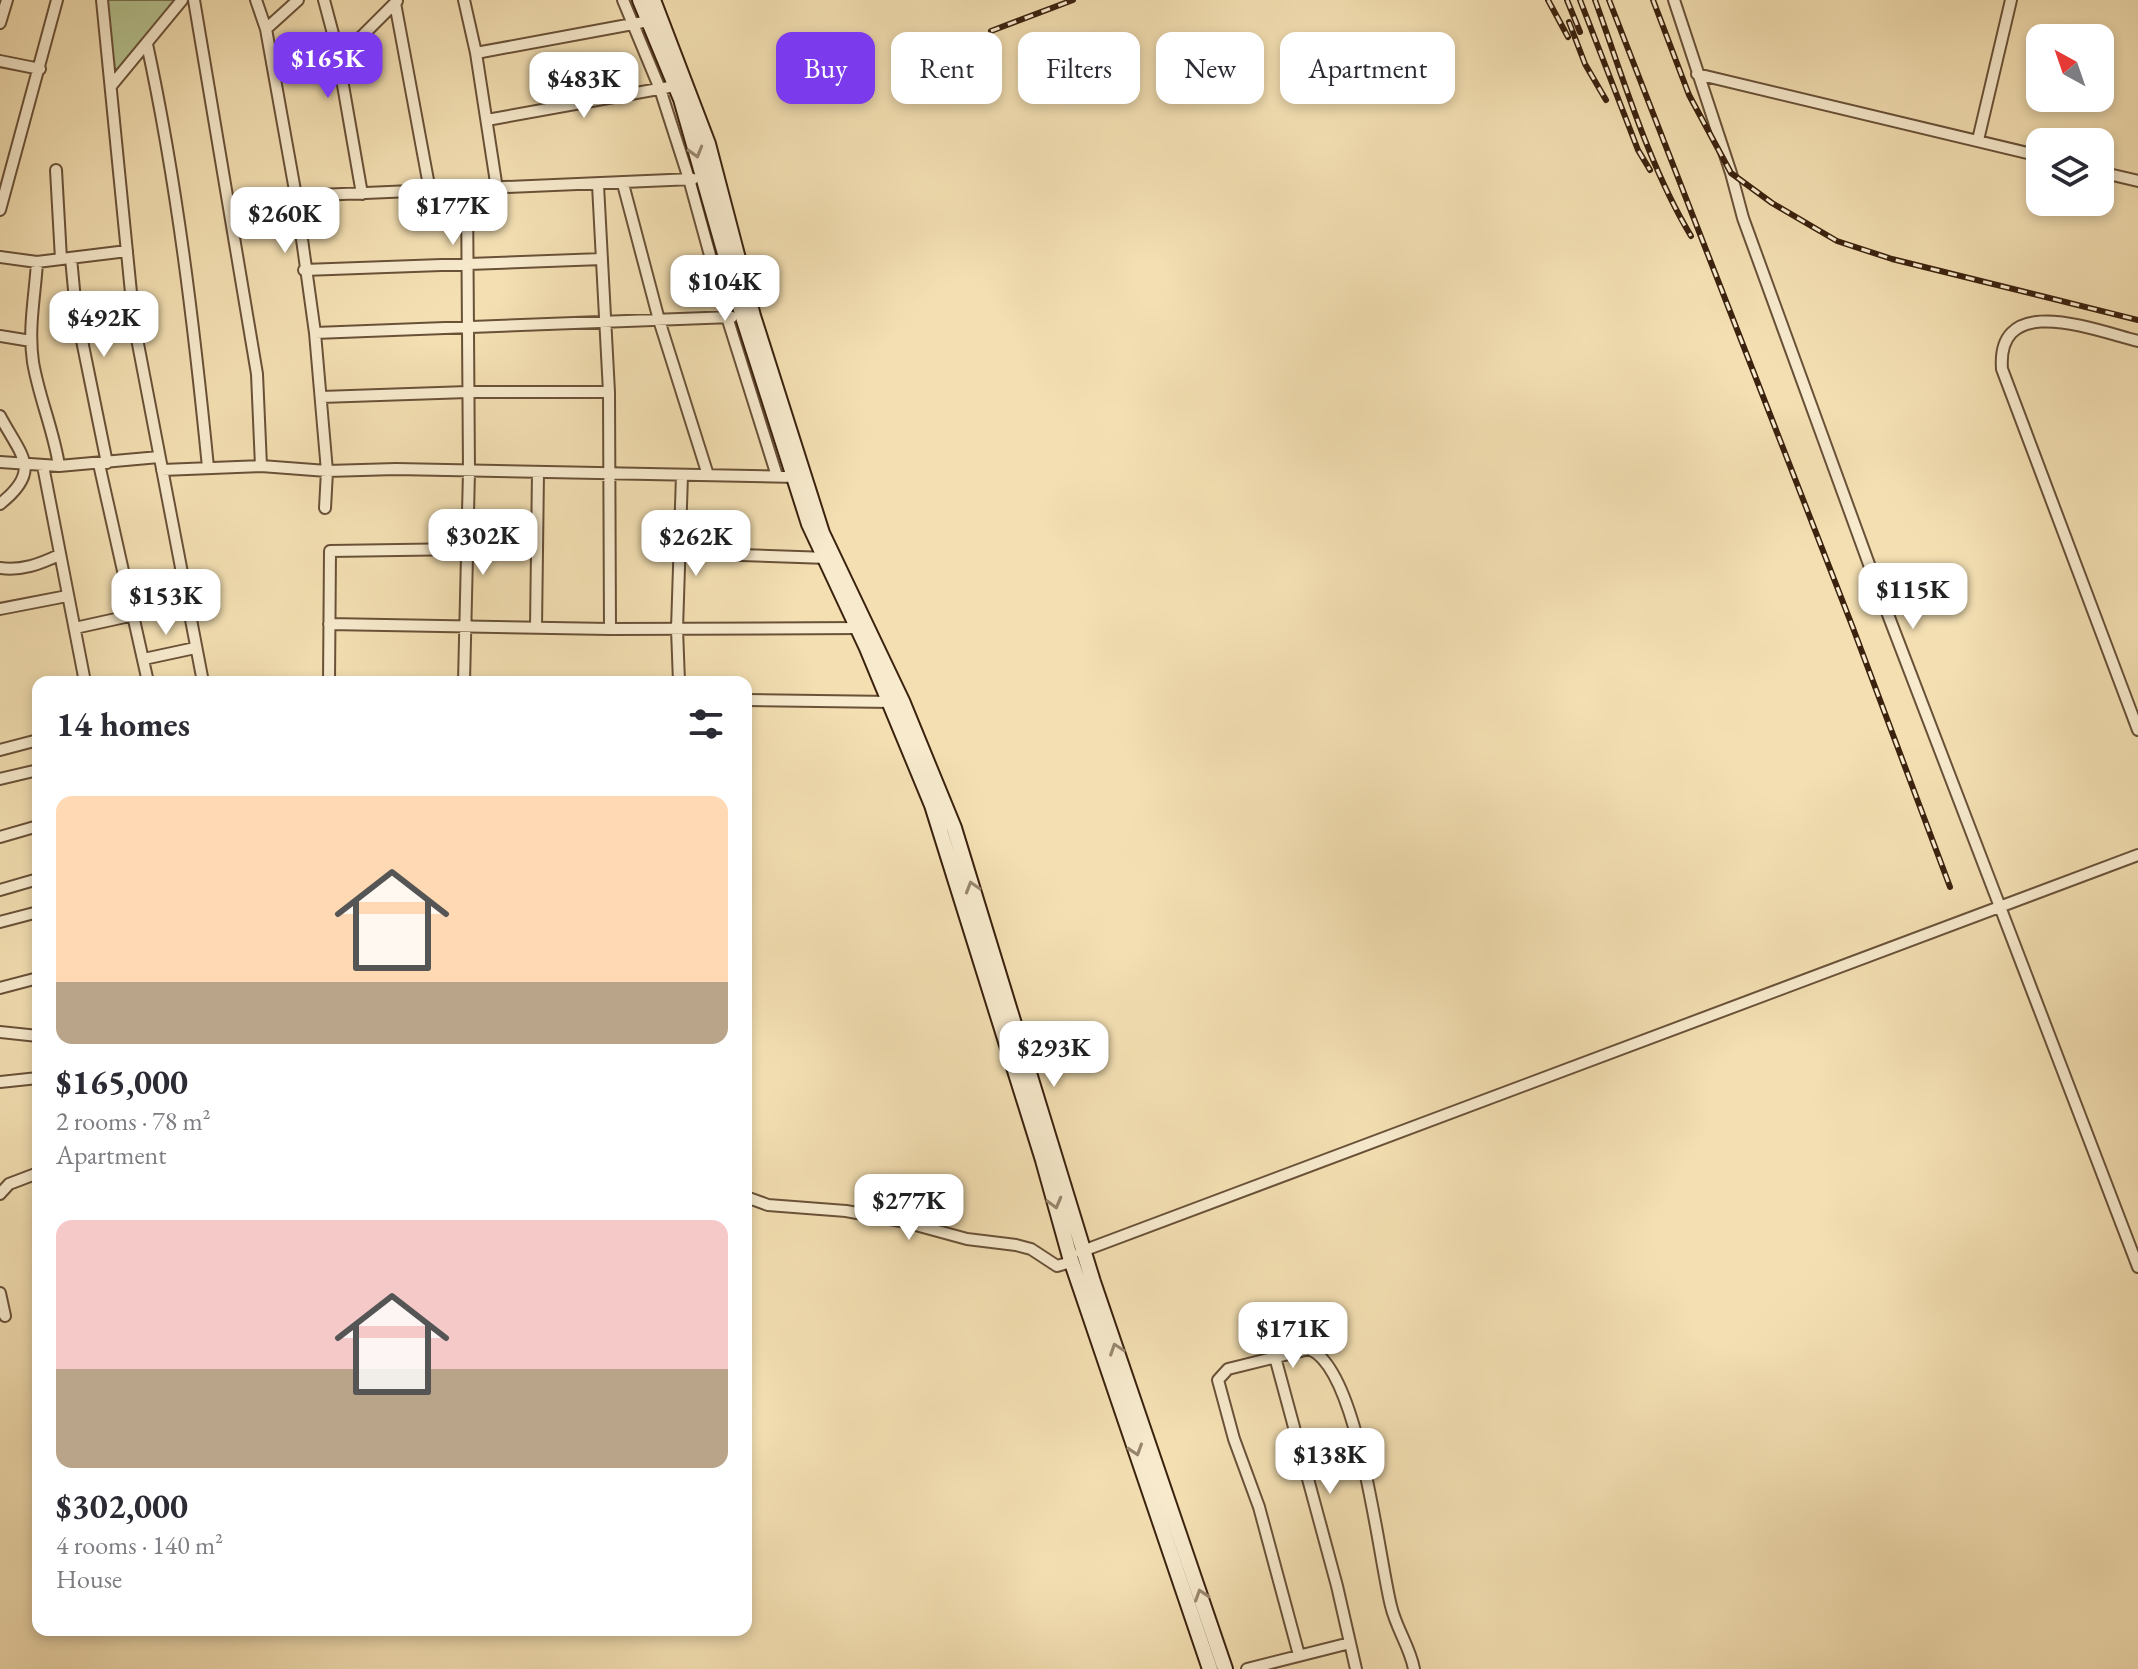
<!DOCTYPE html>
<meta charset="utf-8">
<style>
body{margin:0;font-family:"EB Garamond",serif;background:#f2f2f3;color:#2b2b33;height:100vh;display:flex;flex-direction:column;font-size:30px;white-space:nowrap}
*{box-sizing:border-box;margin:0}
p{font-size:26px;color:#7c7c81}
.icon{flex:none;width:44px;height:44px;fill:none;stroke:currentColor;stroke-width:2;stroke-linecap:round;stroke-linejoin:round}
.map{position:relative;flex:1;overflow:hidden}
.details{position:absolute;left:32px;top:676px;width:720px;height:960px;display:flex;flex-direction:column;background:#fff;border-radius:16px;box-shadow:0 4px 12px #0003}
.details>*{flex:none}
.banner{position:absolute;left:776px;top:32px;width:760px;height:72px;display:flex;gap:16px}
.needle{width:52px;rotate:320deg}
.tools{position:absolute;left:2026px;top:24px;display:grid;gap:16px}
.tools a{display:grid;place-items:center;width:88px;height:88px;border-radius:16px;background:#fff;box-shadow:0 4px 12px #0003;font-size:40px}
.price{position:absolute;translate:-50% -68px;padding:0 18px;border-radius:16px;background:#fff;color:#222;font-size:26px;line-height:52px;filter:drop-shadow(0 2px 4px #0008)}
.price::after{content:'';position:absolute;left:50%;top:48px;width:24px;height:18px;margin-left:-12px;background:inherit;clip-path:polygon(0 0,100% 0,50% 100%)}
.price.active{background:#7c3aed;color:#fff}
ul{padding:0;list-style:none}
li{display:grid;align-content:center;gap:16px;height:424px;padding:0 24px}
li span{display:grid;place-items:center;height:248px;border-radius:16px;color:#555}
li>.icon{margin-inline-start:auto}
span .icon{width:144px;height:144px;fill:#fffc;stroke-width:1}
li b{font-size:34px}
h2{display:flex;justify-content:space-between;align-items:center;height:96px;padding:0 24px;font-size:34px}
.chip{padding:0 28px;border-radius:16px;background:#fff;box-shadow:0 4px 12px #0003;font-size:28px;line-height:72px}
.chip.active{background:#7c3aed;color:#fff}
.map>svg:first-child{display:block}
.green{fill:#b5c390;stroke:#787250;stroke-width:2}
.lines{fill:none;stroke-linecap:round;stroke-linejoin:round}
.street-casing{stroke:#695138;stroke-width:14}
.secondary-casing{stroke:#3b220f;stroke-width:18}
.street{stroke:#f7eacd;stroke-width:10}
.secondary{stroke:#f7eacd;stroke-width:14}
.rail-casing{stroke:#3b220f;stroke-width:6}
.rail{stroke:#f7eacd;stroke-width:3;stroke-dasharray:9;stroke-linecap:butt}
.oneway{stroke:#99866e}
</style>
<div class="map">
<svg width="2138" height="1669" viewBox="0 0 2138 1669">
<rect width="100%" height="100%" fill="#f3dfb2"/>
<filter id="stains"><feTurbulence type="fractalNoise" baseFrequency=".0025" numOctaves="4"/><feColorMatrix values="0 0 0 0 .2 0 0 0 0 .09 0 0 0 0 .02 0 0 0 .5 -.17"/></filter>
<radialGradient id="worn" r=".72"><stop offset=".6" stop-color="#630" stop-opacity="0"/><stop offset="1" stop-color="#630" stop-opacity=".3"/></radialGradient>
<path class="green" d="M106 0H181L122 73 113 67Z"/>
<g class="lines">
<g class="street-casing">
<path id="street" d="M102 0 134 323 203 682
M194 0 257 374 261 466
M256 0 266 29 296 196 315 333 327 471 325 508
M324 0 336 45 362 194
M464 0 476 53 497 189
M623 0 660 89 689 179 727 317 777 476
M1674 0 1731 173 1743 218 1874 578 2138 1267
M395 3 430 191
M0 23 7 0
M266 29 298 0
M147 44C177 183 194 326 208 467
M476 53 649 21
M339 59 397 1
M0 61 40 69
M1697 74 2040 156
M111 86 182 0
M487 120 675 86
M1978 140 2011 0
M56 170 61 259
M2100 172 2138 181
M623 184 659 320 708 475
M598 185 609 392 610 629
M296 196 693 179
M0 210 57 0
M0 257 37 262 127 251
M71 258 76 311 107 463
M37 262C35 296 28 328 33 362 39 398 54 431 59 466
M304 270 602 259
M315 333 732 317
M0 336 31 341
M2138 341C2097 331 1996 290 2002 369L2138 730
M321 397 468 392H609
M0 416C21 456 43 470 0 504
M0 462 59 466 159 457
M99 464 148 682
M43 466 85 682
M162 470 261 466 327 471 396 469 798 477
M679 553 828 558
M0 568C22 571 40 564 59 555
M0 609 67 596
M329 624 610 629 863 628
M75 628 134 615
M536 628 538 472
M144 659 195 648
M329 682 330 551 467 549
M464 682 469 471 467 190
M679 682 677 629 682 475
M746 700 892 702
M0 750 38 740
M0 779 38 770
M0 837 38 826
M0 890 38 879
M0 922 38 912
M0 988 38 978
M0 1032 38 1036
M0 1082 38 1078
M0 1194 9 1184 38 1173
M746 1197 768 1205 846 1211 901 1221 967 1239 1016 1245 1031 1249 1057 1266 1071 1262
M1080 1252 2138 855
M0 1293 5 1316
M1275 1357 1337 1586 1356 1669
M1299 1655 1259 1507 1234 1439 1218 1380 1228 1369 1309 1349C1359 1368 1378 1555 1391 1606 1396 1628 1410 1647 1414 1669
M1247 1669 1350 1643"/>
</g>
<g class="secondary-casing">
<path id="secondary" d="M640 0 681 99 743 317 809 524 867 648 932 805 1043 1160 1070 1257 1210 1669
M653 0 708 144 753 316 822 533 902 701 954 828 1093 1282 1225 1669"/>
</g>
<use href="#street" class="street"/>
<use href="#secondary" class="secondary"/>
<g class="rail-casing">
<path id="rail" d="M1548 0 1568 37
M1567 0 1580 32
M1580 0 1638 150 1650 170
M1595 0C1623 77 1649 167 1691 236
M1609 0 1853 628 1950 887
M1653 0 1689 95 1731 173 1772 203 1837 241 1892 259 2138 320
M1569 22 1585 64 1606 100
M991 31 1073 0"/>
</g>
<use href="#rail" class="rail"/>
</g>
<defs><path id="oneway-chevron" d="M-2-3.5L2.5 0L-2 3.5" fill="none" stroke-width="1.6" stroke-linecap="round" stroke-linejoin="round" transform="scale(2)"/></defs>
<g class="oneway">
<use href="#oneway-chevron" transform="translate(696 152) rotate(74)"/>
<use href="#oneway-chevron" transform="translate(972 887) rotate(-107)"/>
<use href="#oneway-chevron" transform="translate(1055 1203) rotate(75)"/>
<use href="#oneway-chevron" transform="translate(1116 1349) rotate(-109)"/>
<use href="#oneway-chevron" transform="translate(1136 1450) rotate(72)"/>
<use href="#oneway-chevron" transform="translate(1201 1595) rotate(-108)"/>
</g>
<rect width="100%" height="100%" filter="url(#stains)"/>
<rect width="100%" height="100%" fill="url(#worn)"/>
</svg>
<div class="tools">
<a><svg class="needle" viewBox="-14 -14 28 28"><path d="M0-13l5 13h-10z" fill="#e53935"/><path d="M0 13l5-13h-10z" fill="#7c7c81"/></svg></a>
<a><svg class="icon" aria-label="layers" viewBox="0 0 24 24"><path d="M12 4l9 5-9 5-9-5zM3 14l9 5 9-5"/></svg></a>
</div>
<b class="price active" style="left:328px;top:100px">$165K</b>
<b class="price" style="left:584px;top:120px">$483K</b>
<b class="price" style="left:453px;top:247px">$177K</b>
<b class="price" style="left:285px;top:255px">$260K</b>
<b class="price" style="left:725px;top:323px">$104K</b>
<b class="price" style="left:104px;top:359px">$492K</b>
<b class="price" style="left:483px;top:577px">$302K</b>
<b class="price" style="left:696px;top:578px">$262K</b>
<b class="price" style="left:1913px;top:631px">$115K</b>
<b class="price" style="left:166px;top:637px">$153K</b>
<b class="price" style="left:1054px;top:1089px">$293K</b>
<b class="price" style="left:909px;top:1242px">$277K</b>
<b class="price" style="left:1293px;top:1370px">$171K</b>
<b class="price" style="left:1330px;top:1496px">$138K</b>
<div class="banner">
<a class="chip active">Buy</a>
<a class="chip">Rent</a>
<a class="chip">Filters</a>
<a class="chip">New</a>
<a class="chip">Apartment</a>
</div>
<section class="details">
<h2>14 homes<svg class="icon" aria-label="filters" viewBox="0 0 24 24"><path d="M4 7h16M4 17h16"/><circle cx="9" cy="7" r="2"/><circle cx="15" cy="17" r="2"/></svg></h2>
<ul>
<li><span style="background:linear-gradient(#ffd9b3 75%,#b9a48a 0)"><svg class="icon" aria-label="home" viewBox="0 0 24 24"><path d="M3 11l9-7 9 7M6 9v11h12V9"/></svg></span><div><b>$165,000</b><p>2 rooms · 78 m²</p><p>Apartment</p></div></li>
<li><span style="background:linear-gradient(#f6c9c9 60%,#b9a48a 0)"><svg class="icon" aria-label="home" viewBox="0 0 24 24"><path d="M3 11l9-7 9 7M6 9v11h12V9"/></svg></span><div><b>$302,000</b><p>4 rooms · 140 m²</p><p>House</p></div></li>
</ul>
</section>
</div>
